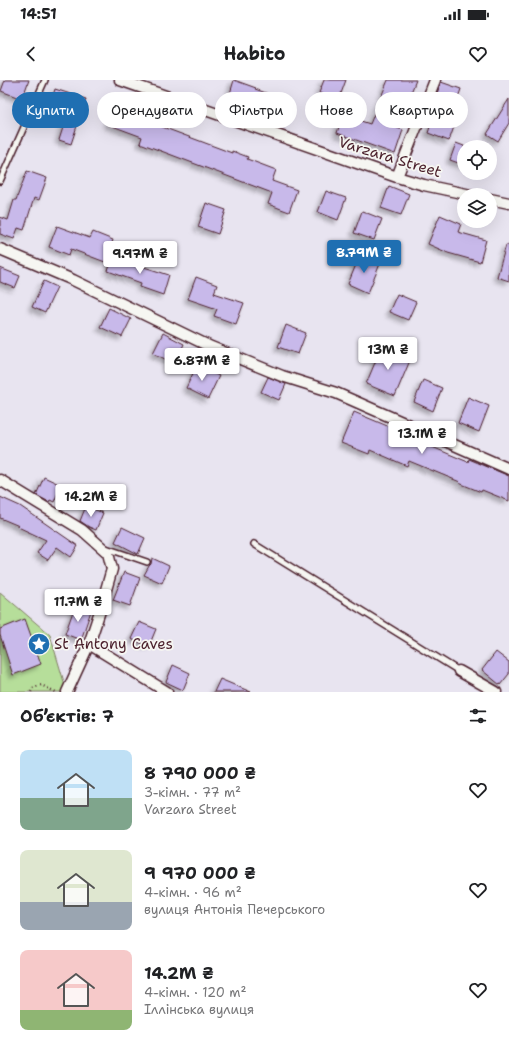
<!DOCTYPE html>
<html lang="uk">
<meta charset="utf-8">
<style>
body{margin:0;font-family:"Shantell Sans",sans-serif;background:#f2f2f2;color:#202124;height:100vh;display:flex;flex-direction:column;font-size:15px;white-space:nowrap}
*{box-sizing:border-box;margin:0}
p{font-size:13px;color:#757577}
.icon{flex:none;width:22px;height:22px;fill:none;stroke:currentColor;stroke-width:2;stroke-linecap:round;stroke-linejoin:round}
.map{position:relative;height:612px;overflow:hidden}
.panel{display:flex;flex-direction:column;background:#fff;flex:1}
.panel>*{flex:none}
.guide{position:absolute;left:12px;top:12px;width:485px;height:36px;display:flex;gap:8px}
.tools{position:absolute;left:457px;top:60px;display:grid;gap:8px}
.tools a{display:grid;place-items:center;width:40px;height:40px;border-radius:50%;background:#fff;box-shadow:0 4px 16px #0002;font-size:20px}
.price{position:absolute;translate:-50% -34px;padding:0 9px;border-radius:4px;background:#fff;color:#222;font-size:13px;line-height:26px;filter:drop-shadow(0 1px 2px #0008)}
.price::after{content:'';position:absolute;left:50%;top:24px;width:12px;height:9px;margin-left:-6px;background:inherit;clip-path:polygon(0 0,100% 0,50% 100%)}
.price.selected{background:#1f6fb2;color:#fff}
ul{padding:0;list-style:none}
li{display:flex;align-items:center;gap:12px;height:100px;padding:0 20px}
li span{display:grid;place-items:center;flex:none;width:112px;height:80px;border-radius:8px;color:#555}
li>.icon{margin-inline-start:auto}
span .icon{width:48px;height:48px;fill:#fffc;stroke-width:1}
li b{font-size:17px}
h2{display:flex;justify-content:space-between;align-items:center;height:48px;padding:0 20px;font-size:17px}
.chip{padding:0 14px;border-radius:18px;background:#fff;box-shadow:0 4px 16px #0002;font-size:14px;line-height:36px}
.chip.selected{background:#1f6fb2;color:#fff}
.status{display:flex;justify-content:space-between;align-items:center;height:28px;padding:0 20px;background:#fff;direction:ltr}
.status svg{height:11px;fill:currentColor}
header{display:flex;justify-content:space-between;align-items:center;height:52px;padding:0 20px;background:#fff;font-size:18px;font-weight:700}
.map>svg:first-child{display:block}
.green{fill:#b6de9a;stroke:#807e62}
.building{fill:#c8b9ea;stroke:#4a1f2b;filter:url(#shadow)}
.lines{fill:none;stroke-linecap:round;stroke-linejoin:round}
.service-casing{stroke:#4a1f2b;stroke-width:8}
.minor-casing{stroke:#4a1f2b;stroke-width:13}
.path{stroke:#4a1f2b;stroke-width:2.5;stroke-dasharray:1 3;stroke-linecap:butt}
.service{stroke:#f6f6f2;stroke-width:5}
.minor{stroke:#f6f6f2;stroke-width:10}
.labels{text-anchor:middle;dominant-baseline:central;stroke-width:3.5;stroke-linejoin:round;paint-order:stroke}
.street-label{font-size:15px;fill:#4a1f2b;stroke:#f6f6f2}
.poi-label{font-size:15px;fill:#4a1f2b;stroke:#f6f6f2;text-anchor:start}
</style>
<div class="status"><b>14:51</b><svg viewBox="0 0 49 12"><path d="M0 12V9h3v3zM5 12V6h3v6zM10 12V3h3v9zM15 12V0h3v12zM26 1h20v11H26zM47 4h2v5h-2z"/></svg></div>
<header><svg class="icon" aria-label="back" viewBox="0 0 24 24"><path d="M15 5l-7 7 7 7"/></svg>Habito<svg class="icon" aria-label="heart" viewBox="0 0 24 24"><path d="M12 20l-8-8c-3-5 5-10 8-4 3-6 11-1 8 4z"/></svg></header>
<div class="map">
<svg width="509" height="612" viewBox="0 0 509 612">
<defs>
<filter id="shadow"><feDropShadow dx="-3.5" dy="3.5" stdDeviation="2" flood-color="#0004"/></filter>
</defs>
<rect width="100%" height="100%" fill="#e8e4f0"/>
<filter id="ink" filterUnits="userSpaceOnUse"><feTurbulence type="fractalNoise" baseFrequency=".025" numOctaves="2"/><feDisplacementMap in="SourceGraphic" scale="8" xChannelSelector="R" yChannelSelector="G"/><feConvolveMatrix kernelMatrix="1 2 1 2 8 2 1 2 1" color-interpolation-filters="sRGB"/></filter>
<g filter="url(#ink)">
<path class="green" d="M0 512 50 555 67 612H0Z"/>
<path class="building" d="M5 0H29L22 19 1 11Z
M234 0 256 8 255 9 291 22 285 39 263 31 264 29 229 17Z
M324 0H346L339 19 319 13Z
M388 0H416L397 48 403 50 395 74 337 53 343 35 370 44Z
M441 2 461 9 450 42 455 44 449 61 428 53 439 20 435 19Z
M55 9 86 19 71 64 59 60 67 35 49 29Z
M509 19V43L498 61 487 54Z
M115 23 135 30 133 36 232 73V71L248 77 247 79 276 90 272 101 297 110 289 132 268 124 272 113 140 63 142 57 107 44Z
M456 63 464 66V85L450 80Z
M27 91 47 98 39 120 34 118 24 150 18 148 14 159 0 154V137L8 140 14 120H16Z
M389 106 409 114 401 135 381 128Z
M326 111 346 118 338 140 318 132Z
M206 123 226 130 218 154 198 147Z
M362 131 382 139 374 160 354 153Z
M440 135 461 144 458 152 486 160 480 182 448 173 428 164Z
M57 146 90 158 93 152 113 160 105 182 71 169 69 175 49 167Z
M506 165H509V201L497 197Z
M360 175 380 184 368 213 348 204Z
M113 177 169 195 163 215 140 207 141 203 108 191Z
M0 188 20 196 15 208 0 202Z
M196 197 217 205 214 213 244 223 236 244 214 236 217 229 188 219Z
M44 201 57 207 45 233 32 227Z
M397 214 416 222 408 240 389 232Z
M109 228 131 239 122 257 100 247Z
M286 245 306 253 298 274 278 267Z
M163 253 184 264 175 284 153 273Z
M382 266 411 278 395 316 366 304Z
M197 285 219 296 208 319 186 308Z
M268 297 286 304 279 320 261 312Z
M423 300 442 308 433 331 414 322Z
M468 317 489 326 479 352 458 343Z
M354 332 397 350 398 347 419 357 418 361 468 382 469 379 509 396V421L482 410 481 412 459 403 460 402 409 381 407 386 370 370 369 374 341 363Z
M44 397 61 405 54 422 50 420 49 422 36 415Z
M0 417 20 426 78 466 71 477 57 467 48 480 37 473 46 460 18 447 19 446 0 438Z
M86 426 103 433 96 450 89 447 80 441Z
M122 447 145 458 138 474 115 462Z
M152 478 169 486 162 503 144 495 149 486 151 484Z
M124 492 140 498 130 526 113 520Z
M75 526 91 531 81 560 65 554Z
M25 539 41 584 13 595 0 555V549Z
M139 542 156 549 149 566 131 559Z
M496 572 509 582V594L500 605 482 590Z
M173 585 190 593 183 610 166 602Z
M220 599 251 612H214Z"/>
<g class="lines">
<g class="service-casing">
<path id="service" d="M0 101 45 0
M254 464 459 591
M106 468 147 482"/>
</g>
<g class="minor-casing">
<path id="minor" d="M120 0 397 97 424 105 471 115
M397 97 435 0
M490 119 509 123
M0 169 73 200 211 267 282 296 336 313 509 389
M0 400 82 450 108 473 112 489 99 534 89 564 167 612
M459 591 496 612
M67 612 89 564"/>
</g>
<path class="path" d="M31 612 33 608 41 605 56 612"/>
<use href="#service" class="service"/>
<use href="#minor" class="minor"/>
</g>
</g>
<defs>
<g id="sight-disc" transform="scale(1.15)"><circle r="9.5" fill="#1f6fb2" stroke="#f6f6f2"/><path d="M0-6L1.8-2.2L6-1.7L2.9 1.2L3.7 5.4L0 3.3L-3.7 5.4L-2.9 1.2L-6-1.7L-1.8-2.2Z" fill="#fff"/></g>
</defs>
<g fill-rule="evenodd">
<use href="#sight-disc" x="39" y="564"/>
</g>
<g class="labels">
<g class="street-label">
<text transform="translate(390 77) rotate(17)">Varzara Street</text>
</g>
<g class="poi-label">
<text x="54" y="564">St Antony Caves</text>
</g>
</g>
</svg>
<div class="tools">
<a><svg class="icon" aria-label="locate" viewBox="0 0 24 24"><circle cx="12" cy="12" r="6"/><path d="M12 2v4M12 18v4M2 12h4M18 12h4"/></svg></a>
<a><svg class="icon" aria-label="layers" viewBox="0 0 24 24"><path d="M12 4l9 5-9 5-9-5zM3 14l9 5 9-5"/></svg></a>
</div>
<b class="price selected" style="left:364px;top:194px">8.79M ₴</b>
<b class="price" style="left:140px;top:195px">9.97M ₴</b>
<b class="price" style="left:388px;top:291px">13M ₴</b>
<b class="price" style="left:202px;top:302px">6.87M ₴</b>
<b class="price" style="left:422px;top:375px">13.1M ₴</b>
<b class="price" style="left:91px;top:438px">14.2M ₴</b>
<b class="price" style="left:78px;top:543px">11.7M ₴</b>
<div class="guide">
<a class="chip selected">Купити</a>
<a class="chip">Орендувати</a>
<a class="chip">Фільтри</a>
<a class="chip">Нове</a>
<a class="chip">Квартира</a>
</div>
</div>
<section class="panel">
<h2>Об’єктів: 7<svg class="icon" aria-label="filters" viewBox="0 0 24 24"><path d="M4 7h16M4 17h16"/><circle cx="9" cy="7" r="2"/><circle cx="15" cy="17" r="2"/></svg></h2>
<ul>
<li><span style="background:linear-gradient(#bfe0f5 60%,#7fa58c 0)"><svg class="icon" aria-label="home" viewBox="0 0 24 24"><path d="M3 11l9-7 9 7M6 9v11h12V9"/></svg></span><div><b>8 790 000 ₴</b><p>3-кімн. · 77 m²</p><p>Varzara Street</p></div><svg class="icon" aria-label="heart" viewBox="0 0 24 24"><path d="M12 20l-8-8c-3-5 5-10 8-4 3-6 11-1 8 4z"/></svg></li>
<li><span style="background:linear-gradient(#dfe7d0 65%,#9aa5b1 0)"><svg class="icon" aria-label="home" viewBox="0 0 24 24"><path d="M3 11l9-7 9 7M6 9v11h12V9"/></svg></span><div><b>9 970 000 ₴</b><p>4-кімн. · 96 m²</p><p>вулиця Антонія Печерського</p></div><svg class="icon" aria-label="heart" viewBox="0 0 24 24"><path d="M12 20l-8-8c-3-5 5-10 8-4 3-6 11-1 8 4z"/></svg></li>
<li><span style="background:linear-gradient(#f6c9c9 75%,#8fb573 0)"><svg class="icon" aria-label="home" viewBox="0 0 24 24"><path d="M3 11l9-7 9 7M6 9v11h12V9"/></svg></span><div><b>14.2M ₴</b><p>4-кімн. · 120 m²</p><p>Іллінська вулиця</p></div><svg class="icon" aria-label="heart" viewBox="0 0 24 24"><path d="M12 20l-8-8c-3-5 5-10 8-4 3-6 11-1 8 4z"/></svg></li>
</ul>
</section>
